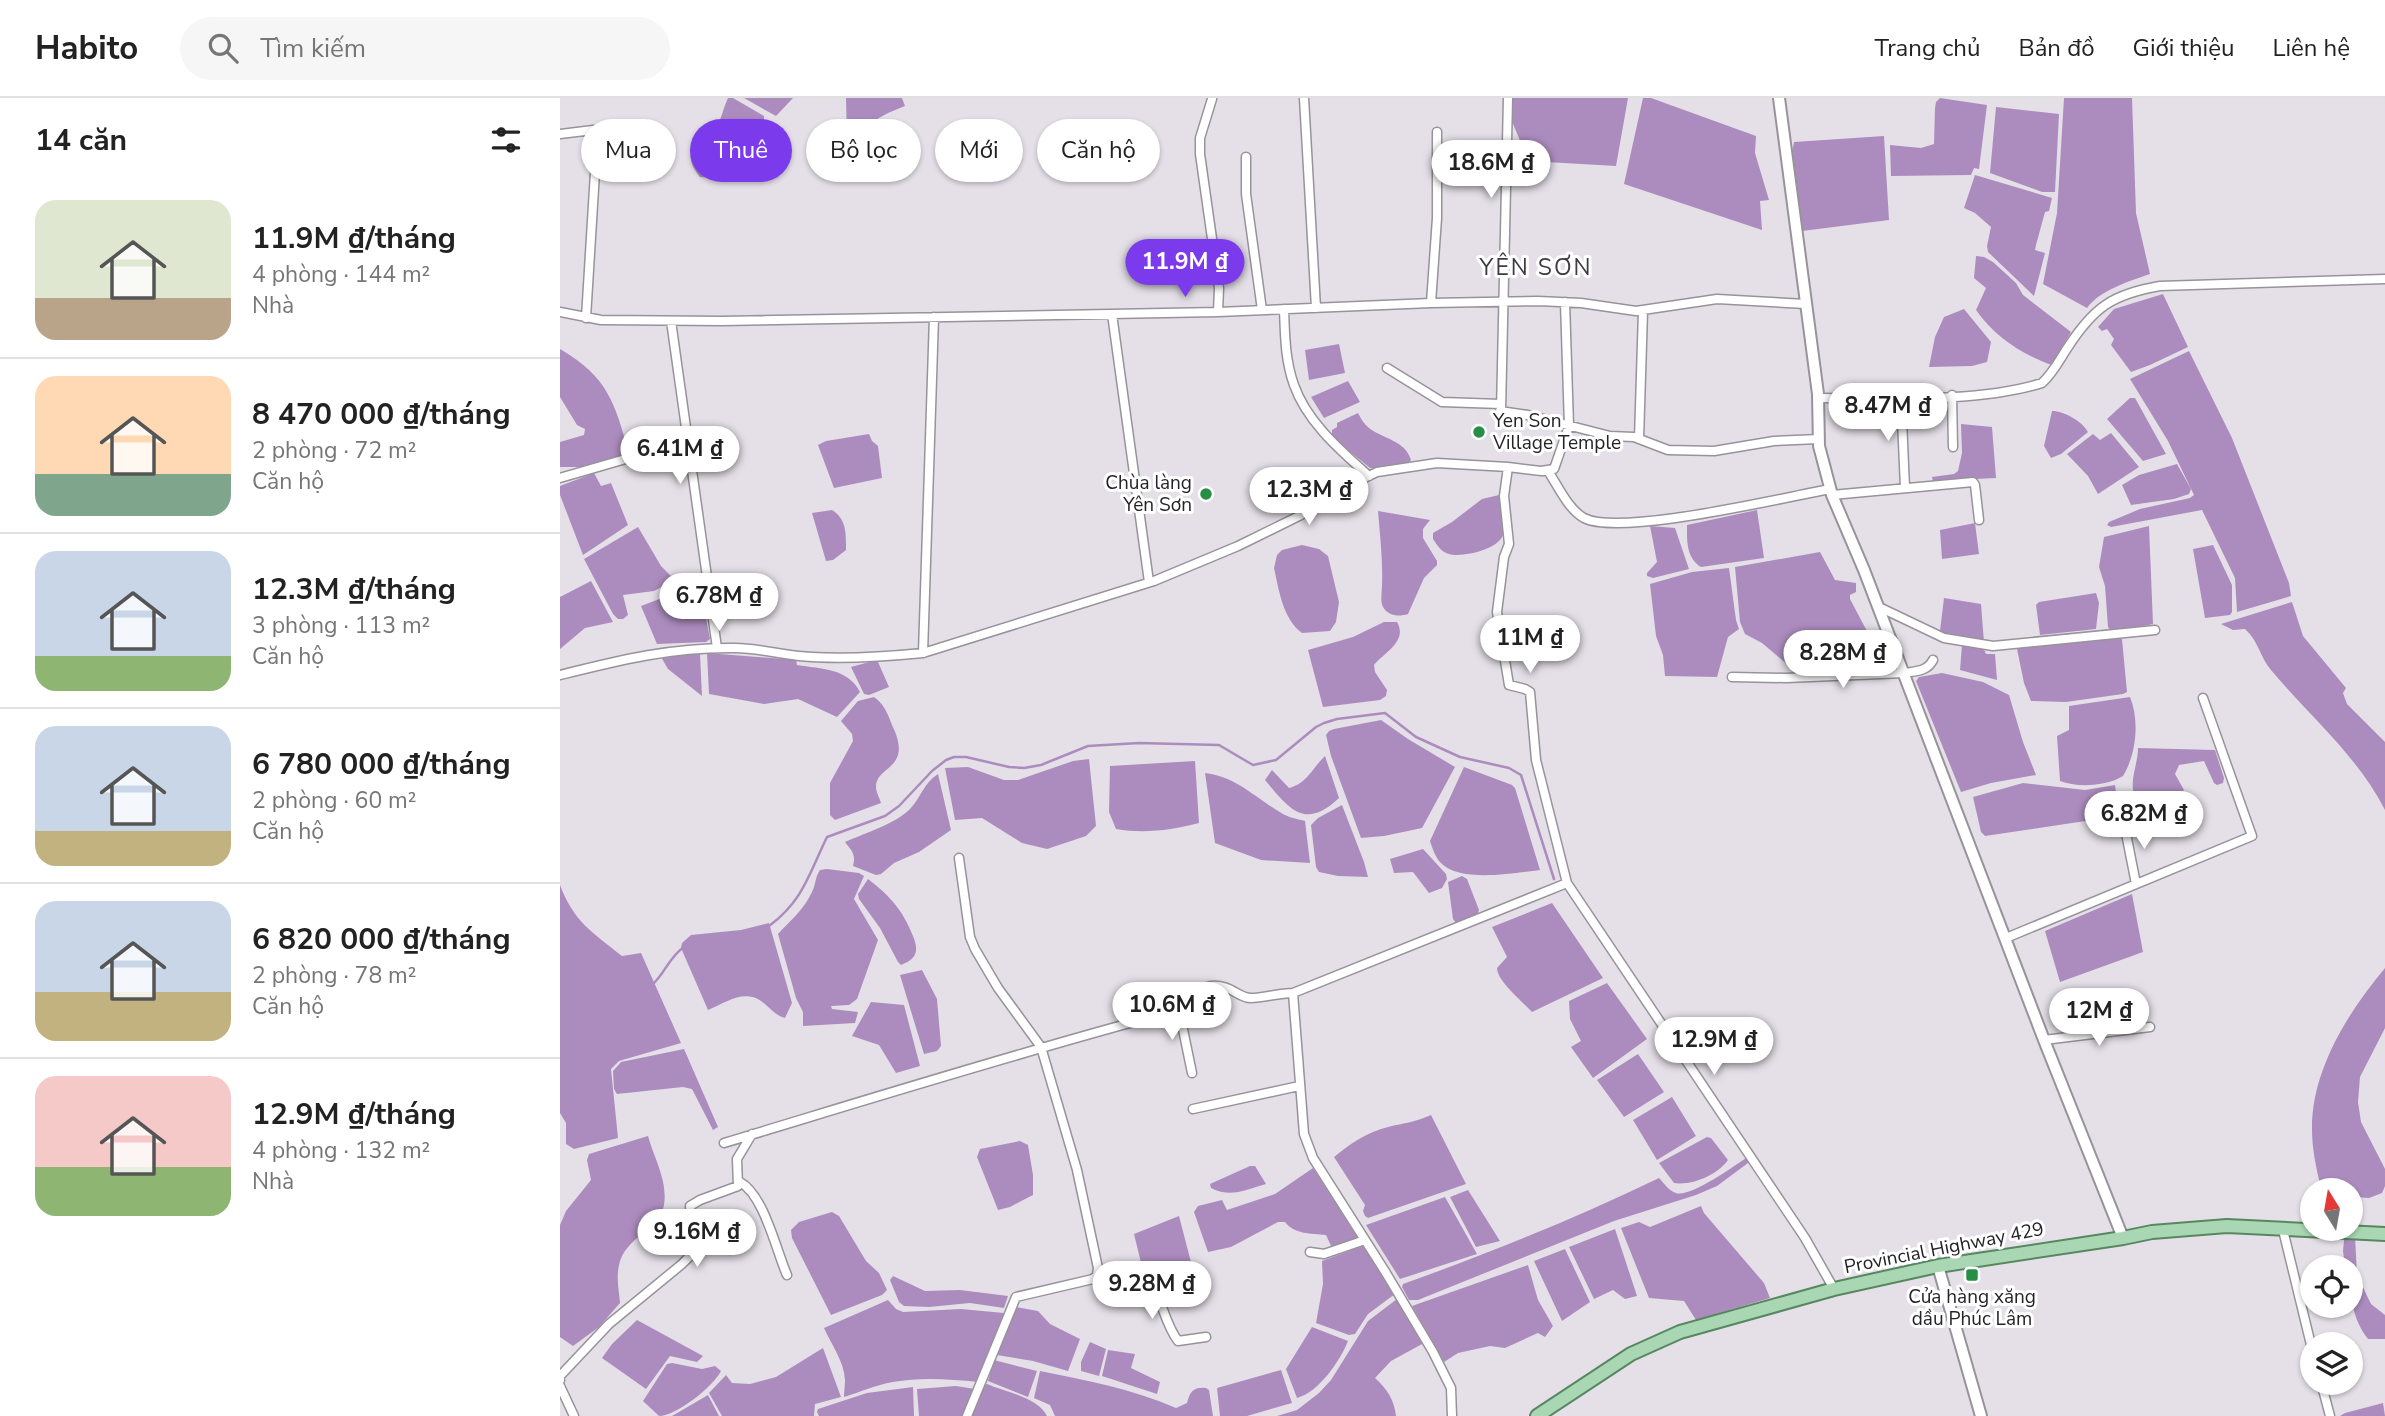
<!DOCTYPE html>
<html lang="vi">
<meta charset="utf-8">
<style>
body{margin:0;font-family:"Nunito Sans",sans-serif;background:#f6f6f6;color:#222;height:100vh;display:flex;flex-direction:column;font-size:26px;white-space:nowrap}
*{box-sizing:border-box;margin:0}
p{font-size:23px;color:#767676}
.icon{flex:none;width:38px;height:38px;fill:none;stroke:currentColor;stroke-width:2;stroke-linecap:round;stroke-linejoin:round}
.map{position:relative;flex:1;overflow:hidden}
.drawer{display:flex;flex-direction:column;background:#fff;width:560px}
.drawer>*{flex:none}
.banner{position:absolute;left:21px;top:21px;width:665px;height:63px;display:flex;gap:14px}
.needle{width:46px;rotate:349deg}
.fabs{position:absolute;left:1740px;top:1080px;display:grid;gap:14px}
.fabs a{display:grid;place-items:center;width:63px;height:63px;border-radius:50%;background:#fff;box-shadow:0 2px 5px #0004;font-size:35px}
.price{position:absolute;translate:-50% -60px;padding:0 16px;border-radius:24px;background:#fff;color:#222;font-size:23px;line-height:46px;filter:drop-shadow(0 2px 4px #0008)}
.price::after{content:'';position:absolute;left:50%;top:42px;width:21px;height:16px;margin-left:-10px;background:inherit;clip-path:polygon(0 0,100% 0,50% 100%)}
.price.on{background:#7c3aed;color:#fff}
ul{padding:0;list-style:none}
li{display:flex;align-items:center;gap:21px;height:175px;padding:0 35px}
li+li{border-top:2px solid #e0e0e0}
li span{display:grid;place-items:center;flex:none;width:196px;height:140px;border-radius:21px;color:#555}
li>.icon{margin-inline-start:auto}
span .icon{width:84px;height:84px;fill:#fffc;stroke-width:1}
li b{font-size:30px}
h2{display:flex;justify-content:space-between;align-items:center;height:84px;padding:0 35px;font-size:30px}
.tag{padding:0 24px;border-radius:32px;background:#fff;box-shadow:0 2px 5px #0004;font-size:24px;line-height:63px}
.tag.on{background:#7c3aed;color:#fff}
header{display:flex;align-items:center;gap:42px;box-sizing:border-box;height:98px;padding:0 35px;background:#fff;border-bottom:2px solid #e0e0e0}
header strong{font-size:33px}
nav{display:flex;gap:38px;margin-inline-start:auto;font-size:24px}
.search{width:490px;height:63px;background:#f6f6f6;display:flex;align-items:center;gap:18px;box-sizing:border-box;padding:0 24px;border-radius:38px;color:#767676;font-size:26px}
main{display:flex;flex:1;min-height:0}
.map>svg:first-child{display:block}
.water{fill:#ac8cbe}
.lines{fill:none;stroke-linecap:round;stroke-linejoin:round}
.stream{stroke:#ac8cbe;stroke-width:2.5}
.street-casing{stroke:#97939a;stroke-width:11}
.secondary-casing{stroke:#97939a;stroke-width:14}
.primary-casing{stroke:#578760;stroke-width:16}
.street{stroke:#fff;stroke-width:8}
.secondary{stroke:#fff;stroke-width:10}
.primary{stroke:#aad7b3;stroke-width:12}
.poi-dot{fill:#278f45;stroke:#fff;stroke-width:2.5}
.labels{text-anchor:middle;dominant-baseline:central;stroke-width:6;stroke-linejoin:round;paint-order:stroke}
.poi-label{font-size:19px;fill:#252326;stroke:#fff;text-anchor:start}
.street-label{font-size:19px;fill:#252326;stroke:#fff}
.quarter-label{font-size:23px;letter-spacing:2px;fill:#3f3b41;stroke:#fff}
</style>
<header>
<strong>Habito</strong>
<div class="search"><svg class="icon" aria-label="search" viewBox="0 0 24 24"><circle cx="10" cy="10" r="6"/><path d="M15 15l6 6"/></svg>Tìm kiếm</div>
<nav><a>Trang chủ</a><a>Bản đồ</a><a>Giới thiệu</a><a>Liên hệ</a></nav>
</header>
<main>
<section class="drawer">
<h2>14 căn<svg class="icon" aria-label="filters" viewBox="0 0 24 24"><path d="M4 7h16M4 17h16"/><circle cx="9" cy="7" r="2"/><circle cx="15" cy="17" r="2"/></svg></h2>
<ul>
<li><span style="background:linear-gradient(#dfe7d0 70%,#b9a48a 0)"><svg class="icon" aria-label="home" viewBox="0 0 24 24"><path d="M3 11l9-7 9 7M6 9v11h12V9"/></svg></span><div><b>11.9M ₫/tháng</b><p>4 phòng · 144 m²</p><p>Nhà</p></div></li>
<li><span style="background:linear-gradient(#ffd9b3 70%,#7fa58c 0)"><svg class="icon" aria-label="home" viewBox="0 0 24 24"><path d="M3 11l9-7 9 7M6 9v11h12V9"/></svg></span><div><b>8 470 000 ₫/tháng</b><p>2 phòng · 72 m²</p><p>Căn hộ</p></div></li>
<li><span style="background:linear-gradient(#c9d6e8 75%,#8fb573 0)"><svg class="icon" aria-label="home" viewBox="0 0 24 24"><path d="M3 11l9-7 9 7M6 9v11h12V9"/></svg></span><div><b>12.3M ₫/tháng</b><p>3 phòng · 113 m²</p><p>Căn hộ</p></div></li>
<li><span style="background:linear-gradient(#c9d6e8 75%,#c2b280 0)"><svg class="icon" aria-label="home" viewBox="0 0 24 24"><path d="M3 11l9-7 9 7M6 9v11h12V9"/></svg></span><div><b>6 780 000 ₫/tháng</b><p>2 phòng · 60 m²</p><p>Căn hộ</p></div></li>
<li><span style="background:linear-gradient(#c9d6e8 65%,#c2b280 0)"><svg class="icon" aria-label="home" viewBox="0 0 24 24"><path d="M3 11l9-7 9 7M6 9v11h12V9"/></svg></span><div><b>6 820 000 ₫/tháng</b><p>2 phòng · 78 m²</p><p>Căn hộ</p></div></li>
<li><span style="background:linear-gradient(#f6c9c9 65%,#8fb573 0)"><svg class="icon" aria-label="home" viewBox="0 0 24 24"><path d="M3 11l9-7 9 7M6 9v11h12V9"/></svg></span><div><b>12.9M ₫/tháng</b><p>4 phòng · 132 m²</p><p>Nhà</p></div></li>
</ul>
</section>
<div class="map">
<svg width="1825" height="1318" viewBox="0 0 1825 1318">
<rect width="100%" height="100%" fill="#e5e0e8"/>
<path class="water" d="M168 0H173L204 18V22C189 45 172 82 140 79 132 69 127 59 134 47 159 42 159 20 168 0Z
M184 0H233L216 18Z
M286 0H342L345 8C332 13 315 20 305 31 300 37 299 43 291 47L287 41Z
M952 0H1068L1056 68 986 64 977 51 961 45 951 21Z
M1083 0H1091L1196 38 1195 55 1209 102 1200 103 1202 132 1064 86Z
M1380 0 1427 7 1419 71 1414 70 1411 77 1331 78 1330 47 1361 50 1374 46 1375 10 1376 4Z
M1504 0H1572L1576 115 1590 176C1570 183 1540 192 1527 210L1483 186 1497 115Z
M1436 9 1499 16 1495 94H1482L1430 75Z
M1324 38 1329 122 1242 133 1232 55 1234 44Z
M1415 77 1492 100 1489 113 1485 114 1476 147 1475 152 1485 155 1474 198 1428 154 1427 148 1431 129 1415 115 1404 110Z
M1416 158 1424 159 1433 164 1456 185 1463 197 1511 234 1492 267C1462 257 1433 237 1416 212L1426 190 1414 180Z
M1603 196 1628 249 1590 267 1571 274 1551 247 1554 241 1547 231 1542 233 1538 229 1554 211Z
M1404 211 1431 244 1427 264 1412 268 1369 269 1375 239 1384 219Z
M779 246 785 275 749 282 745 252Z
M0 251C48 279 55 305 69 356L28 369H0V344L24 337 25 331 17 327 0 299Z
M1629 253 1672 340 1729 485 1731 498 1677 514 1675 480 1642 412 1551 429 1547 427 1549 424 1580 411 1630 400 1634 397 1608 343 1570 281Z
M788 283 800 304 764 320 751 299Z
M1570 300H1575L1606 356 1583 363 1547 321Z
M1492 313C1504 313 1522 323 1528 334L1501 356 1491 360 1484 348Z
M798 315C801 321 804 326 809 330 823 341 845 342 851 362L848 366 833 370H810L772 339V332L777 329V325Z
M1401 326 1432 329 1436 380 1373 383 1372 379 1394 376 1398 373 1402 355Z
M1551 335 1579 369 1538 396 1528 378 1507 356 1533 336 1540 342Z
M309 336 312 343 318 348 322 380 274 390 258 347 266 343Z
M1617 366 1631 391 1629 396 1614 401 1571 407 1562 387 1579 377Z
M34 375 41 388 51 385 68 427 23 457 0 397V388Z
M939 397C940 408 945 424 943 436 941 451 901 460 889 456 881 454 877 447 873 441V435L892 424 922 401Z
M272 412C287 421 286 437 286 452L273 462 266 463 252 415Z
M1197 412 1204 460 1141 469C1126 459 1127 443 1127 427Z
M818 413 870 422 863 431V440L877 463V467L864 480 848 516C839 519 828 518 823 509 820 503 822 494 822 487 823 463 820 438 818 413Z
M1415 425 1419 456 1382 461 1380 432Z
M1090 428 1115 430 1129 471 1093 480 1087 478V475L1097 464Z
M1589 428 1593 526 1552 535 1548 529 1545 488 1539 469 1544 439Z
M78 429 101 468 115 482 94 493 63 497 68 517 63 521H58L53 516 24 461Z
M742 447 759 451 768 458 779 504 776 524 770 533 742 535C723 521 719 493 714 470L717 457 722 452Z
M1653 447 1672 487V514L1670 517 1645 520 1633 451Z
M1260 454 1275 482 1296 485V494L1290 497V501L1309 537 1313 555 1305 573 1235 577 1228 567 1202 545 1185 536 1180 524 1175 469Z
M1169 470 1176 522 1179 531 1168 539 1157 579 1105 578 1103 557 1096 538 1090 486 1132 474Z
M31 483 53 524 25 530 0 551V499Z
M140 489 150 541 146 544 97 546 81 508 123 492Z
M1536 495 1539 505 1536 531 1480 537 1476 507 1479 504Z
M1384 500 1421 506 1424 544 1382 537 1380 533Z
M1732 504 1743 538 1786 590 1783 595 1787 606 1825 644V712C1797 657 1749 618 1711 572 1700 559 1698 542 1685 531L1673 532 1661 526Z
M824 524H837C848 543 825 554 814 567L815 574 827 592 826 598 820 602 763 609 748 552 793 539Z
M1562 541 1567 594 1563 596 1506 604 1471 603 1464 585 1457 551 1464 548 1520 542Z
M1402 547 1423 549 1426 556H1435L1437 582 1400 572Z
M147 555 236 562 237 567C261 571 288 570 300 594L277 619 238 601 204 606 149 596Z
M140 556 142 598 108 571 101 559Z
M313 563 318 564 329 589 309 597 304 596 291 569Z
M1382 575 1423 584 1449 597 1463 644 1476 677 1431 685 1401 694 1356 583 1359 579Z
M314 599C324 606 328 616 332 627 354 672 316 667 316 689 316 694 320 701 321 705L275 722 270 717V685L293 643 292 636 281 623 298 603Z
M1570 599C1580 623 1576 657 1563 678 1548 688 1517 690 1500 683L1497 638 1509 632V608Z
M821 622 848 641 895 669 862 730 824 738 801 740 771 658 766 637 769 633 774 631Z
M1578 650 1655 652 1664 680 1663 685 1657 687 1654 685 1644 663 1619 667 1615 676 1624 692 1618 697 1578 705C1566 687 1578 669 1578 650Z
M765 658 779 700C745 732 730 712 705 682L712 672 729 690C748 685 752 670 765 658Z
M529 661 536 728 526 738 487 751 462 745 422 720 395 722 385 670 408 669 444 682H458L513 663Z
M635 663 639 725C612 732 584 736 556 731L549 714 550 668Z
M904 669 952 687 955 690 980 772C954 775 898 786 879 763 875 758 872 749 870 743Z
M645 675C676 678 698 702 723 716 730 720 738 721 745 723L750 765 701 762 655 745Z
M378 676 391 732 359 754 334 765 321 776 316 777 293 768C296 756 292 753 285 744 303 736 337 725 350 711 362 698 363 686 378 676Z
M1463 685 1525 692 1555 687 1559 718 1425 738 1421 734 1413 699Z
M782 707 804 764 808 779 778 778 759 774 756 769 751 727 758 720Z
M863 751 886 776 887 781 882 790 869 795 853 774 834 775 830 761Z
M267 771 299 775 304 778 294 801 318 842 297 901 289 907 271 908 272 911 298 914 295 925 243 928V914L236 900 218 836C230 823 245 810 252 794 256 786 255 779 260 772Z
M902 778 907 781 919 812 917 818 896 825 893 821 888 784Z
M308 781C329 797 343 812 353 838 359 853 357 861 341 867L338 864 320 830 299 801 298 796Z
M0 787C14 824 32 834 62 858L81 855 121 945 59 963 51 971 58 1040 14 1051 6 1046V1025L0 1015Z
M1572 796 1583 854 1500 884 1485 833Z
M992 805 1043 880 972 914C962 903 937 883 937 870L947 859 932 829Z
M209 825 232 905 225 920C217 918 213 913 206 907 187 889 169 903 148 912L121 850 122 845 131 837 181 832Z
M1825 870V930L1800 979 1798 1004 1801 1024 1825 1071V1088L1822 1095 1809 1100 1793 1099 1797 1177 1811 1206 1825 1217V1241H1808C1791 1219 1790 1195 1790 1169H1785L1783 1153 1785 1131 1790 1130V1092H1764L1760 1086C1756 1069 1752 1050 1752 1032 1751 973 1788 914 1825 870Z
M362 872 377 901 381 948 377 953 364 956 340 877Z
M1047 885 1087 941 1033 980 1011 949 1021 943 1010 921 1009 903Z
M311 904 344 907 360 968 336 975 319 947 292 938Z
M124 951 158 1029 153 1032 132 991 123 989 57 996 54 991 53 973 61 964Z
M1078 956 1104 994 1064 1019 1037 982Z
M1112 999 1136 1038 1097 1062 1073 1022Z
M871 1017 906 1086 808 1120 805 1118 803 1113 805 1107 774 1059C790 1046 807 1034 828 1029 844 1025 856 1024 871 1017Z
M88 1038C94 1060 108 1083 104 1107 100 1131 65 1139 59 1167 56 1181 59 1191 60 1205L39 1229 13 1248 0 1239V1127L6 1113 31 1082 27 1062 29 1056Z
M1147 1039 1151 1040 1168 1062C1158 1077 1131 1088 1114 1085L1099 1065Z
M460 1043 468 1047 473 1077V1097L450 1109 438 1112 417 1059 420 1051Z
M1186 1060 1188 1065 1157 1088 1136 1097 1054 1123 858 1202H849L842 1189 843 1186C930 1155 1016 1120 1099 1080 1104 1085 1109 1093 1116 1095 1129 1100 1173 1069 1186 1060Z
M690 1068H695L706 1086C685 1092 671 1100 651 1090L650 1086Z
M753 1070 800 1143 772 1150 766 1137C751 1135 735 1137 725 1124H718L671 1149 648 1154 634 1114 638 1108 662 1102 667 1112 715 1096Z
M908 1092 940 1143 916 1149 890 1099Z
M885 1099 917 1156 840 1181 806 1127Z
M1141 1108 1144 1115 1204 1185 1210 1200 1136 1222 1124 1203 1089 1200 1061 1130 1079 1124 1090 1129Z
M272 1114 279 1118 306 1163 319 1175 327 1192 322 1197 271 1217 232 1140 231 1132 239 1124Z
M619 1118 632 1168 583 1173 574 1136Z
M1055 1131 1077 1198 1065 1201 1053 1192 1034 1201 1009 1149Z
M803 1148 835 1196 808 1216 795 1236 789 1237 756 1225 763 1186 762 1163Z
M1005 1151 1030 1204 1002 1223 974 1163Z
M968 1167 978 1202 993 1228 985 1239 978 1235 945 1250 930 1248 898 1255 884 1264 852 1208Z
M333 1178 365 1193 400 1192 448 1198 444 1210 410 1205 369 1209 344 1208 339 1204 330 1182Z
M837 1201 864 1245 831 1263 815 1280C827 1291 834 1301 836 1318H717L737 1312 759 1295 771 1282 808 1223Z
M328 1202 336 1211 343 1214 401 1211 444 1215 418 1284C390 1281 360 1279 333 1284 315 1287 301 1294 284 1299 284 1293 285 1288 285 1282 284 1263 271 1246 264 1230Z
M456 1209 478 1213 490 1226 520 1241 508 1273 473 1263 437 1257Z
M77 1222 143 1258 137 1264 110 1258 86 1291 42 1260 52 1246Z
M752 1229 788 1243C780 1263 759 1294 737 1300L726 1271Z
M530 1244 546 1251 539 1278 521 1273V1264Z
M263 1250 281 1299 255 1306 254 1318H162L149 1295 166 1277 172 1285 190 1286 216 1279Z
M548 1252 575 1256 571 1270 600 1284 597 1296 542 1278Z
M434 1262 477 1273 468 1299 428 1283Z
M112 1265 142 1271 155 1268 161 1273C153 1289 116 1318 99 1318L83 1303 107 1266Z
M721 1272 732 1305 687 1318H660L657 1290Z
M480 1273C526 1282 572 1291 616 1310L627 1305C630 1293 634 1289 646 1290L649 1292 653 1318H495L490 1307 474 1300Z
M427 1286C445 1294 478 1299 487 1318H412L424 1287Z
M396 1288 415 1291 403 1318H359L357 1291Z
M353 1289 354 1318H259L257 1314 258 1311 307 1295Z
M148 1297 159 1318H112Z
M1823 1305 1825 1318H1780L1785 1315Z"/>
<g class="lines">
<path class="stream" d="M209 828C243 803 249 776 267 739L325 718 339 708 372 673 386 662 394 659H406L449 669 464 670 481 667 528 648 579 645 659 647 693 667 716 662 756 629 764 625 777 621 825 615 856 639 900 659 949 670 961 677 994 781
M93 886C105 875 110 858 124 849"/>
<g class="street-casing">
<path id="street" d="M744 0 756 210
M652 1 640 40V56L659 190 658 214
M0 36 33 32 37 42 26 220
M686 59V96L702 212
M871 205 877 120V34
M724 211C725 237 725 262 734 287 747 324 780 352 809 378
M0 214 41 222 162 223 658 214 871 205 978 203 1021 205 1076 213 1157 201 1246 206
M552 216 589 484
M111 223 157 550
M827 270 882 304 941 306
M1392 297 1393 349
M1341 299 1345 390
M1258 300C1327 300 1418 305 1482 285 1493 275 1500 261 1508 249 1534 209 1553 196 1600 188L1825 181
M940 313 968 317 1050 338 1074 339 1108 352 1154 353 1214 343 1259 341
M941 313 948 0
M1079 341 1083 213
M948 369 944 398 949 446 944 459 937 514 949 587 965 591 970 594 976 662 1007 785 1245 1140 1274 1191
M988 373C998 388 1008 411 1024 420 1061 439 1224 399 1271 391
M0 380 128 343
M1272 397 1413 384 1415 387 1419 422
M1319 509 1384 540 1433 548 1595 532
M363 555 374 219
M0 577C60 562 112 549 175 550 197 550 218 556 239 558 280 562 322 559 363 555L594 483 678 448 739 418 794 385 817 374 877 365 948 369 981 373 994 371 1009 328 1005 204
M1172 579 1226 580 1344 575C1355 573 1367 574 1373 562
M1564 725 1576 786
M399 760 410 839 415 851 438 890 481 949 517 1072 538 1170 537 1177 533 1181 456 1199 407 1318
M1446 840 1692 738 1643 600
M733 895 744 1036 753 1060 826 1175 873 1254 891 1290 892 1318
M618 907 632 975
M1484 942 1590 929
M633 1011 739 988
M164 1045C303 1003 441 960 581 922 594 918 608 914 620 906 631 898 637 890 651 888 671 886 678 900 691 900 704 900 718 895 733 895L1007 785
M180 1084C204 1097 216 1152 227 1177
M1723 1132 1752 1251
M750 1154 764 1156 805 1142
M537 1177 592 1186C603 1205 605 1226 618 1243L646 1239
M0 1282V1278L49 1226 122 1166 134 1154 130 1108 140 1102 178 1088 177 1061 192 1036
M1761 1284 1770 1318
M0 1288 14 1318"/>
</g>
<g class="secondary-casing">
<path id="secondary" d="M1219 0 1258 296 1259 348 1272 397 1304 472 1484 942 1563 1140
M1378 1168 1421 1318"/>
</g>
<g class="primary-casing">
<path id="primary" d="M977 1318 1071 1256 1120 1234 1274 1191 1378 1168 1563 1140 1592 1134 1667 1128 1825 1136"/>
</g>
<use href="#street" class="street"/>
<use href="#secondary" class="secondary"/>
<use href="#primary" class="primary"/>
</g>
<g class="poi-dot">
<circle cx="919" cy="334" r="7"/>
<circle cx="646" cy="396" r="7"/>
<rect x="1405" y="1170" width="14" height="14" rx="3.5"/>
</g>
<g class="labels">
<g class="poi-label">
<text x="933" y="323">Yen Son<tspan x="933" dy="22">Village Temple</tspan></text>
<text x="632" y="385" text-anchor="end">Chùa làng<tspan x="632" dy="22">Yên Sơn</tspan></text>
<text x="1412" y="1199" text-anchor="middle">Cửa hàng xăng<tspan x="1412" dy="22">dầu Phúc Lâm</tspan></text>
</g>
<g class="street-label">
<text transform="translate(1384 1150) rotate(-11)">Provincial Highway 429</text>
</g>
<g class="quarter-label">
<text x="976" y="169">YÊN SƠN</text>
</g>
</g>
</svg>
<div class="fabs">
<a><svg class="needle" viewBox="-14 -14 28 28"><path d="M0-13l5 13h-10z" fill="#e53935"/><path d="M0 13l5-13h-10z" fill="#767676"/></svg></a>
<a><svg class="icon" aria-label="locate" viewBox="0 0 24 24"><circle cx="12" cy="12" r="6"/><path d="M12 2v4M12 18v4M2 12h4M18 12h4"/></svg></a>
<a><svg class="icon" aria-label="layers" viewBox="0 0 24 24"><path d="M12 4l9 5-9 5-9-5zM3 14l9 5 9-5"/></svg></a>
</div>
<b class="price" style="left:931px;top:102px">18.6M ₫</b>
<b class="price on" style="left:625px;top:201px">11.9M ₫</b>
<b class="price" style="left:1328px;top:345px">8.47M ₫</b>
<b class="price" style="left:120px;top:388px">6.41M ₫</b>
<b class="price" style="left:749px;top:429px">12.3M ₫</b>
<b class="price" style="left:159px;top:535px">6.78M ₫</b>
<b class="price" style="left:970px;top:577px">11M ₫</b>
<b class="price" style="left:1283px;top:592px">8.28M ₫</b>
<b class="price" style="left:1584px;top:753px">6.82M ₫</b>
<b class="price" style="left:612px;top:944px">10.6M ₫</b>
<b class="price" style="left:1539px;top:950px">12M ₫</b>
<b class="price" style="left:1154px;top:979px">12.9M ₫</b>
<b class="price" style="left:137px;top:1171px">9.16M ₫</b>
<b class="price" style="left:592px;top:1223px">9.28M ₫</b>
<div class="banner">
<a class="tag">Mua</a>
<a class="tag on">Thuê</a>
<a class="tag">Bộ lọc</a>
<a class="tag">Mới</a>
<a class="tag">Căn hộ</a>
</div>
</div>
</main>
